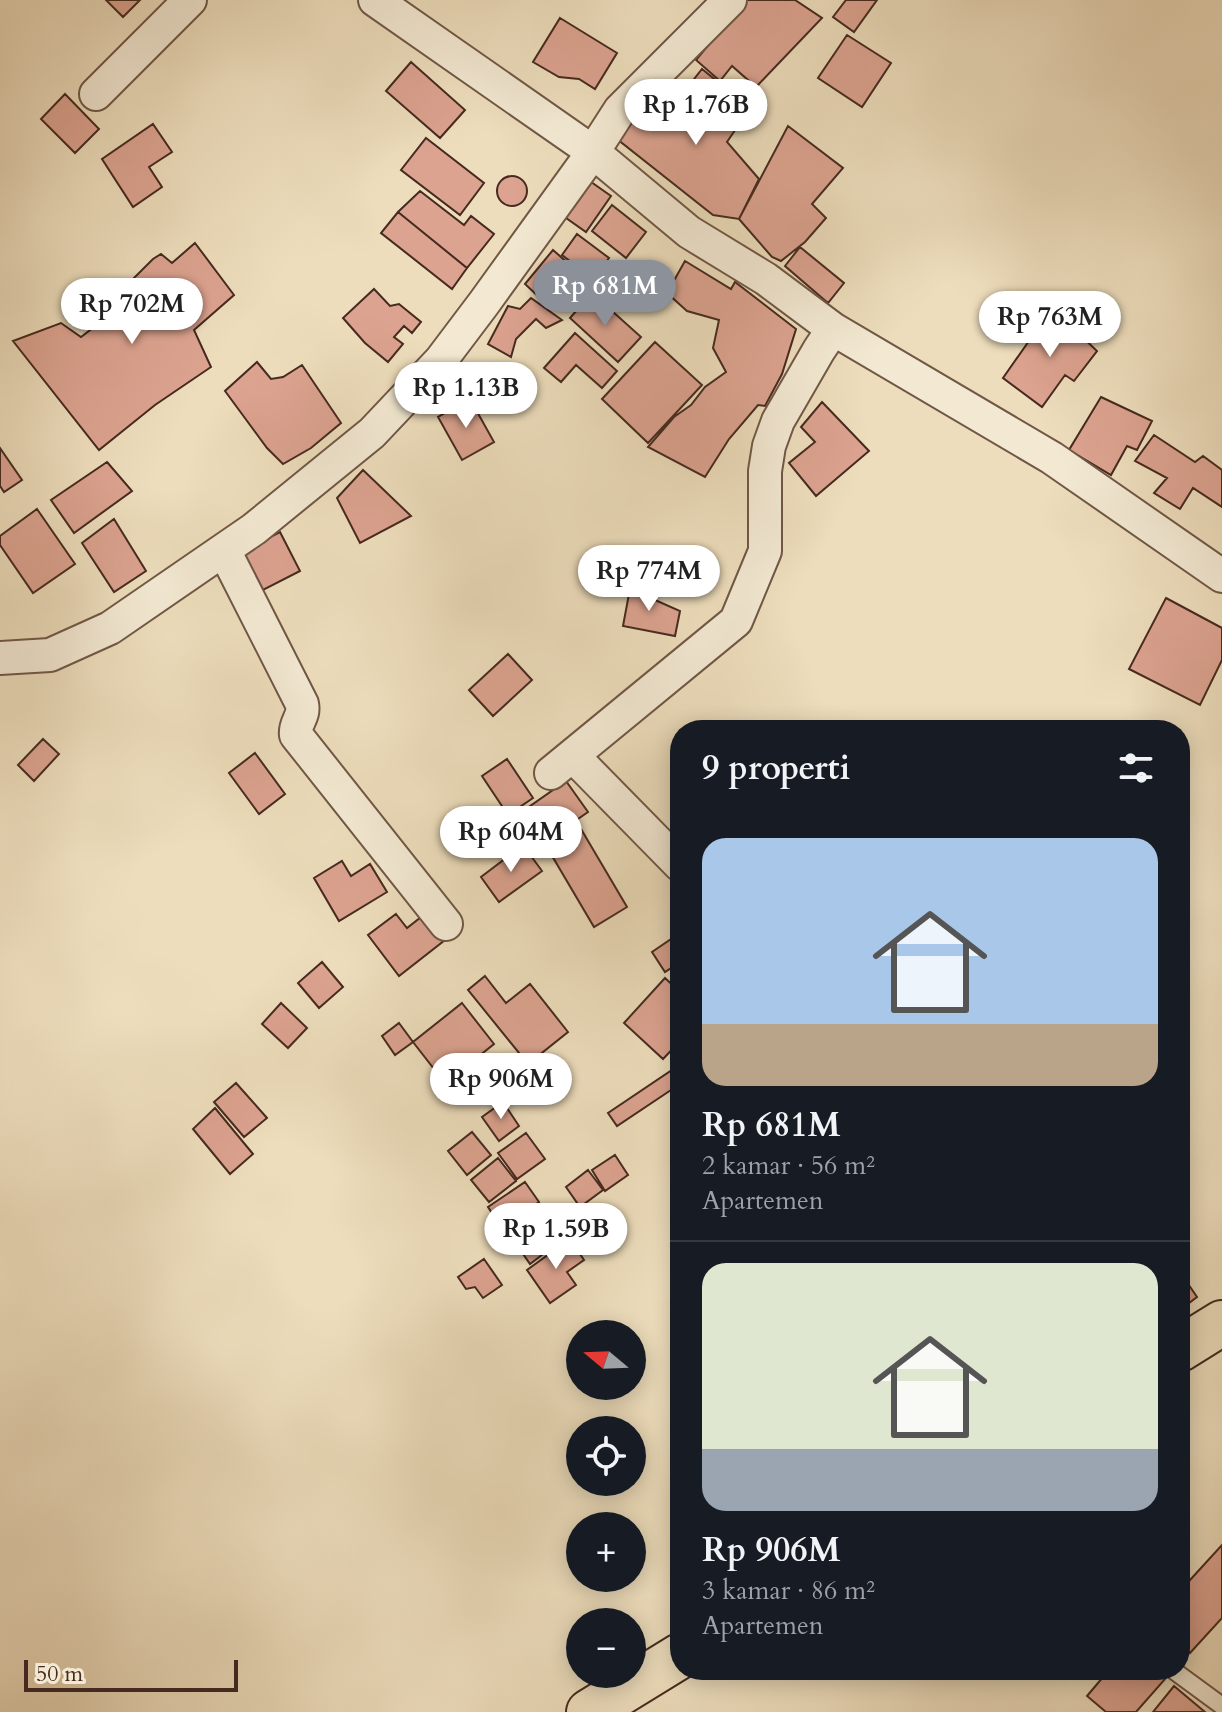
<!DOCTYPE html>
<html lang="id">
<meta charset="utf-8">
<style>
body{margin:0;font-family:Cardo,serif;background:#242831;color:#f1f3f6;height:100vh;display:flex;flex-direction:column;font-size:30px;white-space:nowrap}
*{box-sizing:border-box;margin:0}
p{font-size:26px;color:#9ea1a6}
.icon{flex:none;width:44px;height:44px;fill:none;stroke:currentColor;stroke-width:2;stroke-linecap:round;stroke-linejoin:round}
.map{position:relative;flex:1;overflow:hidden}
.sheet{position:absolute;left:670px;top:720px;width:520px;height:960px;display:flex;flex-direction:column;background:#171b24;border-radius:32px;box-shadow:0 4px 20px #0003}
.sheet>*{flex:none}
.needle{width:52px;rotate:289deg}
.fabs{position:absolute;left:566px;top:1320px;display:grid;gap:16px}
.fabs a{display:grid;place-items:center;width:80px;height:80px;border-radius:50%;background:#171b24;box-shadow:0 4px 20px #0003;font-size:40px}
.scale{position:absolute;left:24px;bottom:20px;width:214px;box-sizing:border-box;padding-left:8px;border:4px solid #462a1f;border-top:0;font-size:22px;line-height:28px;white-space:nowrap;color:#462a1f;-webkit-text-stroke:6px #f3e9d3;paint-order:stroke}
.price{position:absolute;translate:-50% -68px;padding:0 18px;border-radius:28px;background:#fff;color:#222;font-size:26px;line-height:52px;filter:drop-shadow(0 2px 4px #0008)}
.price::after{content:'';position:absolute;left:50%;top:48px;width:24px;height:18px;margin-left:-12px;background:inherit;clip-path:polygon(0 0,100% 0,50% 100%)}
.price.current{background:#8c9099;color:#fff}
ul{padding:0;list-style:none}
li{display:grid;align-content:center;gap:16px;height:424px;padding:0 32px}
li+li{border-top:2px solid #363941}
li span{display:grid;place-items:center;height:248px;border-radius:24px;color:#555}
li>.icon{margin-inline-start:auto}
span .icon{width:144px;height:144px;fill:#fffc;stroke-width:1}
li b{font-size:34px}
h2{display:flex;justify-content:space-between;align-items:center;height:96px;padding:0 32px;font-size:34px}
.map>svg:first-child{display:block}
.building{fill:#dca390;stroke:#462a1f;stroke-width:2}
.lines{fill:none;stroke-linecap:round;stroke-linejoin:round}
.lane-casing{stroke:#705746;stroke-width:20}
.street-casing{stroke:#705746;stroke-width:36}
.highway-casing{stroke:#462a1f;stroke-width:48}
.lane{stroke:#f3e9d3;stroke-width:16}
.street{stroke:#f3e9d3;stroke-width:32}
.highway{stroke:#edddbc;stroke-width:44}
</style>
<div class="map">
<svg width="1222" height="1712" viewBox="0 0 1222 1712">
<rect width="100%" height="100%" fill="#edddbc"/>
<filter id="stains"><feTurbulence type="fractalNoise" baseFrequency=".0025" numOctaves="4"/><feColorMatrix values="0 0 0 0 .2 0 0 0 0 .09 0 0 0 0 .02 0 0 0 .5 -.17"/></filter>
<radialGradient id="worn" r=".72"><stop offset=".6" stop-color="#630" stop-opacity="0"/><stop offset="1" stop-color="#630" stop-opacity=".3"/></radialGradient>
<path class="building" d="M106 0H140L123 17Z
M745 0H795L822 18 756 87 732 66 720 81 696 60Z
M846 0H877L854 32 833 17Z
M560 18 617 53 595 89 579 79 559 77 533 62Z
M847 35 891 63 862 107 818 78Z
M411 62 465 110 440 138 386 91Z
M702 69 729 91 742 120 727 142 759 179 739 219 713 215 617 139 648 100 680 125 687 116 673 106Z
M65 94 99 129 75 153 41 119Z
M153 124 172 152 149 167 162 187 133 207 102 159Z
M788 126 843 168 812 204 826 218 805 242 781 261 772 257 739 219Z
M426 138 484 183 460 215 401 170Z
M497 191a15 15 0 1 1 30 0a15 15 0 1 1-30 0Z
M584 177 611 196 586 232 559 213Z
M420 191 464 225 471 216 494 234 467 268 398 212Z
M612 205 646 232 626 258 592 231Z
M398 212 467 268 452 289 381 233Z
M577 234 609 258 593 279 562 255Z
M195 243 234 295 194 330 211 367 155 405 99 450 13 341 61 323 81 337 107 317 105 300 124 288 153 259 161 254 172 263Z
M800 247 844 283 828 303 785 266Z
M553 250 594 286 577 307 557 290 542 300 525 284Z
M685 261 731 289 735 282 796 329 782 374 765 406 758 405 729 439 705 477 648 447 674 417 691 405 705 387 726 372 713 348 719 320 687 311 667 293Z
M374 289 390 306 399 304 421 322 412 333 404 326 394 337 403 344 388 362 365 343 343 318Z
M592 293 641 337 618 362 570 318Z
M531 298 562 320 546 328 536 319 516 339 511 357 488 344 508 306 520 309Z
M1052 308 1097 351 1074 381 1065 375 1042 407 1003 378Z
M575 333 617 371 602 388 576 365 561 382 544 368Z
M655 342 702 385 648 443 602 399Z
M257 362 271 379 283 377 302 365 341 423 311 448 283 464 267 448 225 391Z
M1101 397 1152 421 1137 450 1127 446 1111 475 1069 450Z
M470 399 494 442 462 460 438 417Z
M822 402 869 451 816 496 789 463 815 442 801 427Z
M1154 435 1195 462 1203 456 1222 470V507L1193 488 1180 509 1154 493 1167 478 1135 461Z
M0 448 22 480 4 492 0 486Z
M107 462 132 491 74 533 51 500Z
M363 470 411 516 360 543 337 498Z
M37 509 75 564 33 593 0 545V536Z
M114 519 146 571 114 592 82 543Z
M280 532 300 571 263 590 243 551Z
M642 580 646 596 680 611 675 636 623 626 631 583Z
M1166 598 1222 628V660L1200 705 1129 669Z
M508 654 532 680 493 716 469 690Z
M43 739 59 754 34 781 18 765Z
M255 753 285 794 259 814 229 773Z
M507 759 533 798 508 815 482 776Z
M566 781 588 812 533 850 513 818Z
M581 829 627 907 594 927 548 849Z
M523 845 542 871 499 902 481 877Z
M342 861 351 876 370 864 387 892 339 921 314 878Z
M396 914 407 928 425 914 445 940 399 976 368 935Z
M680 933V962L665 972 652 952Z
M322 962 343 987 319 1008 298 983Z
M485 976 506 1003 530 984 568 1032 528 1064 468 990Z
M665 978 680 992V1041L663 1059 624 1023Z
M281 1003 307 1028 288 1048 262 1024Z
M462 1003 494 1044 445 1083 413 1042Z
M399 1023 413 1042 395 1055 382 1036Z
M672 1070 680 1084 617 1126 608 1113Z
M236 1083 267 1118 244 1137 214 1102Z
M503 1102 519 1126 499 1141 482 1117Z
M215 1108 253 1154 230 1174 193 1129Z
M472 1132 491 1155 467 1175 448 1151Z
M526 1133 545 1159 517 1179 498 1153Z
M615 1155 628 1175 605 1191 592 1170Z
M498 1158 516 1181 489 1202 471 1180Z
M588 1170 603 1190 580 1207 566 1187Z
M525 1182 539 1202 502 1228 488 1207Z
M534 1212 546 1228 555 1225 564 1238 530 1264 508 1232Z
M570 1239 584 1260 567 1272 576 1285 550 1303 527 1270Z
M484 1259 502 1285 483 1298 475 1287 466 1289 458 1277Z
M1180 1272 1197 1297 1180 1310Z
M1222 1545V1618L1190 1653 1180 1643V1591Z
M1109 1670H1156L1166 1678 1136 1712H1106L1087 1696Z
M1174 1686 1205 1712H1153Z"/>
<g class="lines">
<g class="lane-casing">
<path id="lane" d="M1173 1670 1222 1706"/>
</g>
<g class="street-casing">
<path id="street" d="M375 0 593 152 689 232 766 279 833 329 1052 458 1222 576
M96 94 190 0
M222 551 229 560 302 704C305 717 294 723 296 735L446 924
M0 658 50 655 110 628 254 529 372 433 441 360 484 303 593 152 620 110 730 0
M573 756 680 865
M551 773 736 621 765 551V471L769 446 778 421 819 350 833 329"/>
</g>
<g class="highway-casing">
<path id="highway" d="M1180 1349 1222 1323
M589 1712 680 1656"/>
</g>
<use href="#lane" class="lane"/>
<use href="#street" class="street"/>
<use href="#highway" class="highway"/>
</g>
<rect width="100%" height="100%" filter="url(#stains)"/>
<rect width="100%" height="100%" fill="url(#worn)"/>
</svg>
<div class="fabs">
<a><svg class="needle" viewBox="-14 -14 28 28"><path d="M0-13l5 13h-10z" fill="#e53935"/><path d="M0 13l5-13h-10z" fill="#9ea1a6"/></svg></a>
<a><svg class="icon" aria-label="locate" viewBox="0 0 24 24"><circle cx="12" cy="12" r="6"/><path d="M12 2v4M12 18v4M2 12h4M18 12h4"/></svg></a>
<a>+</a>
<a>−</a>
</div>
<div class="scale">50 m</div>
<b class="price" style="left:696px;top:147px">Rp 1.76B</b>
<b class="price current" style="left:605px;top:328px">Rp 681M</b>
<b class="price" style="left:132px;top:346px">Rp 702M</b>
<b class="price" style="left:1050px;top:359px">Rp 763M</b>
<b class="price" style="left:466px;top:430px">Rp 1.13B</b>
<b class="price" style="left:649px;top:613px">Rp 774M</b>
<b class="price" style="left:511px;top:874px">Rp 604M</b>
<b class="price" style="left:501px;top:1121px">Rp 906M</b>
<b class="price" style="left:556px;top:1271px">Rp 1.59B</b>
<section class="sheet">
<h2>9 properti<svg class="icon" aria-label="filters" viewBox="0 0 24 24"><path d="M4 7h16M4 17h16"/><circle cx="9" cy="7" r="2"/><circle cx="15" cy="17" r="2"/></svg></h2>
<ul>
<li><span style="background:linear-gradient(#a9c7e8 75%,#b9a48a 0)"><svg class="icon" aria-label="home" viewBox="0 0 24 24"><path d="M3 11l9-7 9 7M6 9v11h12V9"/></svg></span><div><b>Rp 681M</b><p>2 kamar · 56 m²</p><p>Apartemen</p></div></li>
<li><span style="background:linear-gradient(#dfe7d0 75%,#9aa5b1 0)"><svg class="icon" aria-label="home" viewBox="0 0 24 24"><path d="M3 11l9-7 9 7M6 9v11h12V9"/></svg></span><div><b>Rp 906M</b><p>3 kamar · 86 m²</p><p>Apartemen</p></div></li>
</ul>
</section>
</div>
